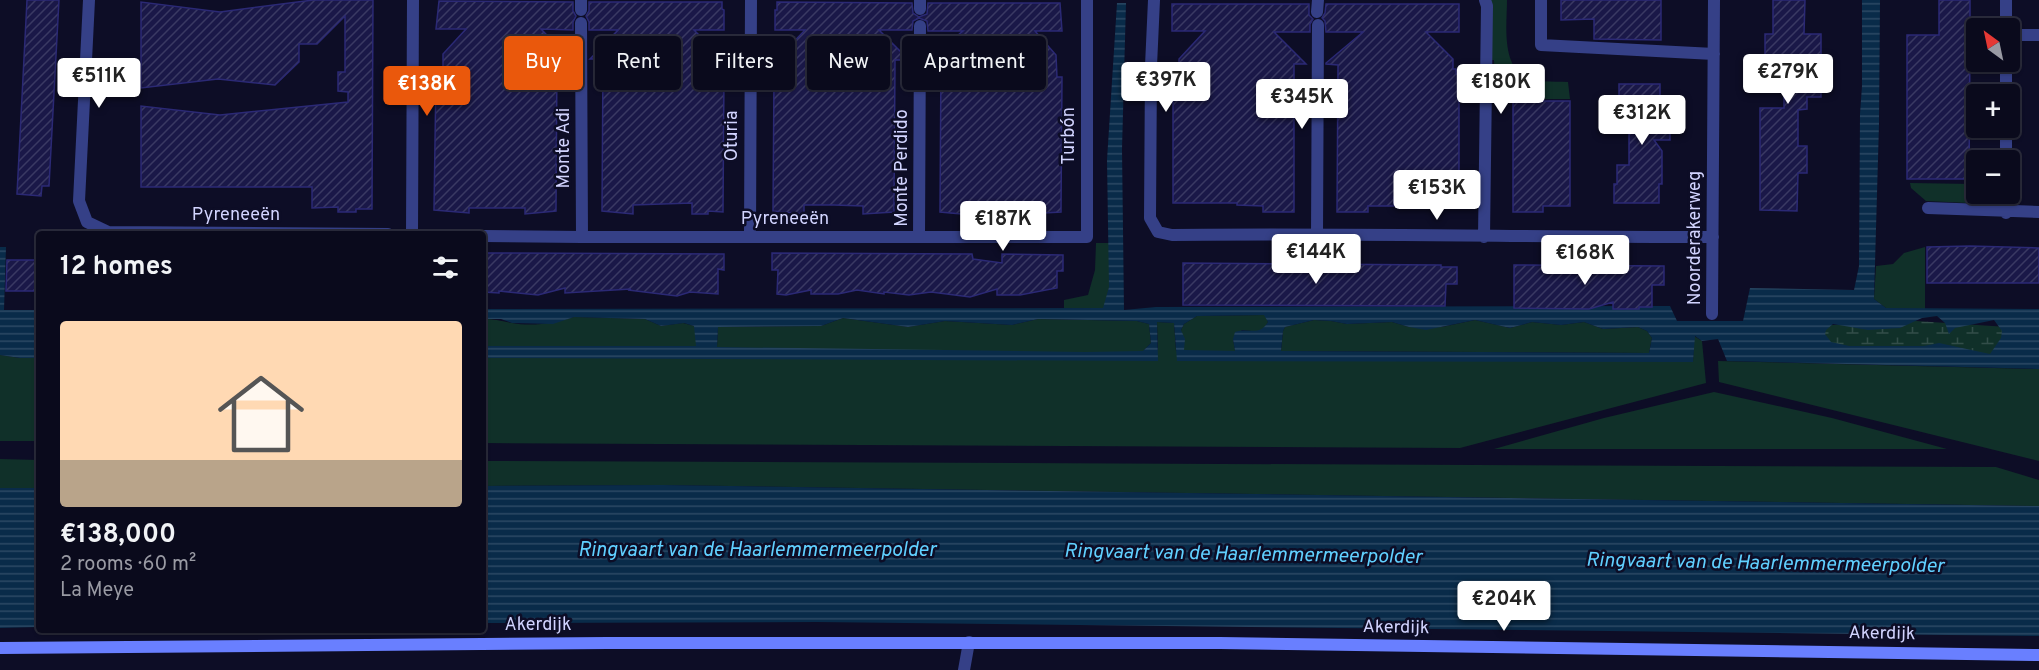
<!DOCTYPE html>
<meta charset="utf-8">
<style>
body{margin:0;font-family:Overpass,sans-serif;background:#131325;color:#f1f3f6;height:100vh;display:flex;flex-direction:column;font-size:22px;white-space:nowrap}
*{box-sizing:border-box;margin:0}
p{font-size:20px;color:#999aa3}
.icon{flex:none;width:33px;height:33px;fill:none;stroke:currentColor;stroke-width:2;stroke-linecap:round;stroke-linejoin:round}
.map{position:relative;flex:1;overflow:hidden}
.details{position:absolute;left:36px;top:231px;width:450px;height:402px;display:flex;flex-direction:column;background:#0a0a1c;border-radius:6px;box-shadow:0 2px 4px #0004,0 0 0 2px #2a2b3b}
.details>*{flex:none}
.top-card{position:absolute;left:504px;top:36px;width:570px;height:54px;display:flex;gap:12px}
.needle{width:39px;rotate:327deg}
.controls{position:absolute;left:1966px;top:18px;display:grid;gap:12px}
.controls a{display:grid;place-items:center;width:54px;height:54px;border-radius:6px;background:#0a0a1c;box-shadow:0 2px 4px #0004,0 0 0 2px #2a2b3b;font-size:30px}
.price{position:absolute;translate:-50% -51px;padding:0 14px;border-radius:6px;background:#fff;color:#222;font-size:20px;line-height:39px;filter:drop-shadow(0 2px 3px #0008)}
.price::after{content:'';position:absolute;left:50%;top:36px;width:18px;height:14px;margin-left:-9px;background:inherit;clip-path:polygon(0 0,100% 0,50% 100%)}
.price.selected{background:#ea580c;color:#fff}
ul{padding:0;list-style:none}
li{display:grid;align-content:center;gap:12px;height:318px;padding:0 24px}
li+li{border-top:2px solid #2a2b3b}
li span{display:grid;place-items:center;height:186px;border-radius:6px;color:#555}
li>.icon{margin-inline-start:auto}
span .icon{width:108px;height:108px;fill:#fffc;stroke-width:1}
li b{font-size:26px}
h2{display:flex;justify-content:space-between;align-items:center;height:72px;padding:0 24px;font-size:26px}
.chip{padding:0 21px;border-radius:6px;background:#0a0a1c;box-shadow:0 2px 4px #0004,0 0 0 2px #2a2b3b;font-size:21px;line-height:54px}
.chip.selected{background:#ea580c;color:#fff}
.map>svg:first-child{display:block}
.grass{fill:#103029}
.wetland{fill:url(#wetland-marsh)}
.water{fill:url(#water-rules);fill-rule:evenodd}
.building{fill:url(#building-hatch);stroke:#2b2975;stroke-width:1.5}
.lines{fill:none;stroke-linecap:round;stroke-linejoin:round}
.street{stroke:#354087;stroke-width:12}
.secondary{stroke:#697fff;stroke-width:12}
.labels{text-anchor:middle;dominant-baseline:central;stroke-width:5;stroke-linejoin:round;paint-order:stroke}
.street-label{font-size:18px;fill:#d2d4ff;stroke:#0d0d26}
.water-label{font-size:20px;font-style:italic;fill:#60d0ff;stroke:#0d0d26}
</style>
<div class="map">
<svg width="2039" height="670" viewBox="0 0 2039 670">
<defs>
<pattern id="wetland-marsh" width="20" height="14" patternUnits="userSpaceOnUse" patternTransform="scale(1.5)"><rect width="20" height="14" fill="#103029"/><path d="M1 5h8M5 5V1M11 12h8M15 12V8" fill="none" stroke="#324d49"/></pattern>
<pattern id="water-rules" width="6" height="5" patternUnits="userSpaceOnUse" patternTransform="scale(1.5)"><rect width="6" height="5" fill="#092b49"/><path d="M0 2.5h6" fill="none" stroke="#2c4964"/></pattern>
<pattern id="building-hatch" width="6" height="6" patternUnits="userSpaceOnUse" patternTransform="scale(1.5)"><rect width="6" height="6" fill="#1a1848"/><path d="M-1 1l2-2M0 6l6-6M5 7l2-2" fill="none" stroke="#3a3963"/></pattern>
</defs>
<rect width="100%" height="100%" fill="#0d0d26"/>
<path class="grass" d="M1491 0H1507C1507 24 1500 71 1531 79 1543 83 1556 81 1568 82L1570 99H1545L1544 96H1511L1510 103 1504 102V90H1509L1508 81 1495 80 1494 60H1490Z
M1910 183 1972 184 1969 203 1926 201 1911 188Z
M1096 243H1109V288L1104 308H1064V300L1088 295 1095 270Z
M1925 247V309L1886 308 1874 299 1876 266 1893 264 1904 253Z
M1265 315 1268 322C1261 335 1255 331 1242 330L1233 339 1235 351H1184L1181 330 1184 324 1197 316Z
M574 317 645 319 661 326 683 323 694 326 717 347 718 327 821 326 843 318 908 327 945 321 1012 325 1038 319 1137 321 1149 324 1151 343 1144 350H1158L1157 322 1174 323 1176 351 1693 362 1694 336 1702 341 1706 383 1460 448 483 443V319C494 319 502 321 512 323 533 327 555 323 574 317Z
M1314 320 1331 321 1347 324 1392 322 1409 327H1442L1475 320 1510 328 1532 322 1561 325 1584 322 1603 329 1638 327 1647 331 1652 338 1649 353 1281 351 1283 331 1285 327Z
M0 355 20 358H39V441H0Z
M1718 361 2039 369V461L1719 382Z
M1714 392 1832 418 1947 449H1494L1604 418Z
M0 459 39 460V488H0Z
M483 461 1996 467 2039 480V506L662 485 483 486Z"/>
<path class="wetland" d="M1916 321 2039 329V358L1811 350 1812 326Z"/>
<path class="water" d="M1862 0H1880L1879 124 1874 299 1886 308 2039 309V369L1727 361 1718 339 1702 341 1695 336 1693 362 1177 361 1174 323 1157 322 1158 361 483 358V346H696L694 326 684 323 661 326 645 319 574 317 553 324 512 323 501 319H483V309L1103 308 1109 287 1107 160 1117 3H1126L1122 149 1124 310 1156 307 1670 306 1677 321H1743L1750 288 1854 290 1859 266 1860 114 1862 86ZM1264 315 1268 322C1259 337 1249 327 1235 332L1233 339 1235 351 1184 350 1185 339 1181 330 1184 324 1197 316ZM1937 316 1945 323 1949 334 1955 328 1994 320 2002 331 2001 338 1990 354 1939 343 1924 346H1849L1831 342 1825 334 1826 330 1833 324 1868 330 1900 328 1922 318ZM843 318 908 327 945 321 1012 325 1038 319 1137 321 1149 324 1151 343 1143 351 1085 352 717 347 718 327 821 326ZM1314 320 1331 321 1347 324 1392 322 1409 327 1426 330 1475 320 1510 328 1532 322 1561 325 1584 322 1603 329 1638 327 1647 331 1652 338 1649 353 1281 351 1283 331 1285 327Z
M0 247H6L4 310H39V358H20L0 355Z
M662 485 2039 506V636L817 622 483 623V486Z
M0 488H39V627L0 628Z"/>
<path class="building" d="M27 0H59L49 186H42L41 196 17 194Z
M313 0H373L372 209H356V212H338V207L312 208V187H141V106L220 115 348 102V92L338 91V72H345V16L317 44H299V62L275 85 218 79 141 88V2L220 12Z
M1561 0H1661V40L1594 39V19L1561 20Z
M1773 0H1805L1804 34H1821V97H1807V109L1798 110V146H1807V173H1798L1797 211 1760 210V108H1784V69H1766V56H1765V34H1773Z
M1939 0H1970V28L1966 34 1970 42 1969 179H1907V35H1939Z
M439 1 573 2V11L576 16 573 22V30L541 29 570 59H557L556 211 525 214V208H469V213L434 210 436 74H443V54L466 29H436Z
M589 2H722V9L724 10V30H694L718 54 717 67H722V76L724 75 723 212 708 211V214H692V203L633 205V214L602 211 603 59H590L618 30H589V22L586 16 589 11Z
M777 2 912 3 913 13 919 17 927 14 928 3H1060L1062 31H1035L1056 55 1057 77H1062L1061 212 1027 214V210H972V215L940 212 941 60 928 59 963 31H928L927 21 919 18 913 21 912 30H879L909 60H895L894 212 863 214V206L834 205H804V214L773 211 774 76H776V67H781V55L805 30H775V10H777Z
M1172 4H1309V15L1313 19 1310 24V32H1274L1306 64H1294V212H1263V206L1237 205V203H1173V73H1176L1177 68H1179V59L1205 31H1172Z
M1326 4H1459V32H1426L1453 59V69H1456V74H1459V204H1425V196L1394 197V206H1368V212H1337L1338 65 1326 64V63L1363 32H1326L1325 21 1322 18 1325 13Z
M1619 84H1660V121H1670V140H1654L1662 151V184H1659V203H1614V184H1617V165H1629V103L1619 102Z
M1513 101H1570V206H1543V212H1513Z
M1970 246 2039 248V283H1927V247Z
M483 253 724 254V270L718 269V294L690 292 677 296 628 290 631 289 565 293V288L538 295 499 291V293L483 292Z
M772 253 972 254 973 259 1002 263V254L1063 255V271H1057V288L1020 295H997V289L970 297 931 292 909 295 884 292V294L857 290 838 294H811V290L786 295 777 294 778 270H772Z
M7 260H38L39 291H6Z
M1183 263 1441 265V267H1457V284H1446L1445 306 1183 305Z
M1514 265 1664 266V285H1652V307H1639V309H1613V302L1589 309 1514 308Z"/>
<g class="lines">
<path class="street" d="M89 0 79 201 87 222 108 232 388 234
M581 0V10
M1154 0 1151 66 1150 218 1158 232 1172 235C1352 233 1533 237 1713 237
M1541 0V45L1714 54
M2006 0V28
M920 9V0
M1317 12 1318 0
M581 23 582 237
M1974 35H1977
M2010 35H2039
M2006 62V94
M2006 128V160
M2006 194V213
M1928 208 2039 212
M412 234 413 0
M1317 234 1318 25
M483 236 582 237H1087V0
M750 236 751 0
M919 237 920 26
M1484 237 1487 6 1485 0
M1712 314 1714 0
M964 670 969 642"/>
<path class="secondary" d="M0 648 608 643H1220L2039 655"/>
</g>
<g class="labels">
<g class="street-label">
<text transform="translate(732 136) rotate(-90)">Oturia</text>
<text transform="translate(1069 136) rotate(-90)">Turbón</text>
<text transform="translate(564 148) rotate(-90)">Monte Adi</text>
<text transform="translate(902 168) rotate(-90)">Monte Perdido</text>
<text x="236" y="215">Pyreneeën</text>
<text x="785" y="219">Pyreneeën</text>
<text transform="translate(1695 238) rotate(-90)">Noorderakerweg</text>
<text x="538" y="625">Akerdijk</text>
<text transform="translate(1396 628) rotate(1)">Akerdijk</text>
<text transform="translate(1882 634) rotate(1)">Akerdijk</text>
</g>
<g class="water-label">
<text x="757" y="551">Ringvaart van de Haarlemmermeerpolder</text>
<text transform="translate(1243 555) rotate(1)">Ringvaart van de Haarlemmermeerpolder</text>
<text transform="translate(1765 564) rotate(1)">Ringvaart van de Haarlemmermeerpolder</text>
</g>
</g>
</svg>
<div class="controls">
<a><svg class="needle" viewBox="-14 -14 28 28"><path d="M0-13l5 13h-10z" fill="#e53935"/><path d="M0 13l5-13h-10z" fill="#999aa3"/></svg></a>
<a>+</a>
<a>−</a>
</div>
<b class="price" style="left:1788px;top:105px">€279K</b>
<b class="price" style="left:99px;top:109px">€511K</b>
<b class="price" style="left:1166px;top:113px">€397K</b>
<b class="price" style="left:1501px;top:115px">€180K</b>
<b class="price selected" style="left:427px;top:117px">€138K</b>
<b class="price" style="left:1302px;top:130px">€345K</b>
<b class="price" style="left:1642px;top:146px">€312K</b>
<b class="price" style="left:1437px;top:221px">€153K</b>
<b class="price" style="left:1003px;top:252px">€187K</b>
<b class="price" style="left:1316px;top:285px">€144K</b>
<b class="price" style="left:1585px;top:286px">€168K</b>
<b class="price" style="left:1504px;top:632px">€204K</b>
<div class="top-card">
<a class="chip selected">Buy</a>
<a class="chip">Rent</a>
<a class="chip">Filters</a>
<a class="chip">New</a>
<a class="chip">Apartment</a>
</div>
<section class="details">
<h2>12 homes<svg class="icon" aria-label="filters" viewBox="0 0 24 24"><path d="M4 7h16M4 17h16"/><circle cx="9" cy="7" r="2"/><circle cx="15" cy="17" r="2"/></svg></h2>
<ul>
<li><span style="background:linear-gradient(#ffd9b3 75%,#b9a48a 0)"><svg class="icon" aria-label="home" viewBox="0 0 24 24"><path d="M3 11l9-7 9 7M6 9v11h12V9"/></svg></span><div><b>€138,000</b><p>2 rooms · 60 m²</p><p>La Meye</p></div></li>
</ul>
</section>
</div>
